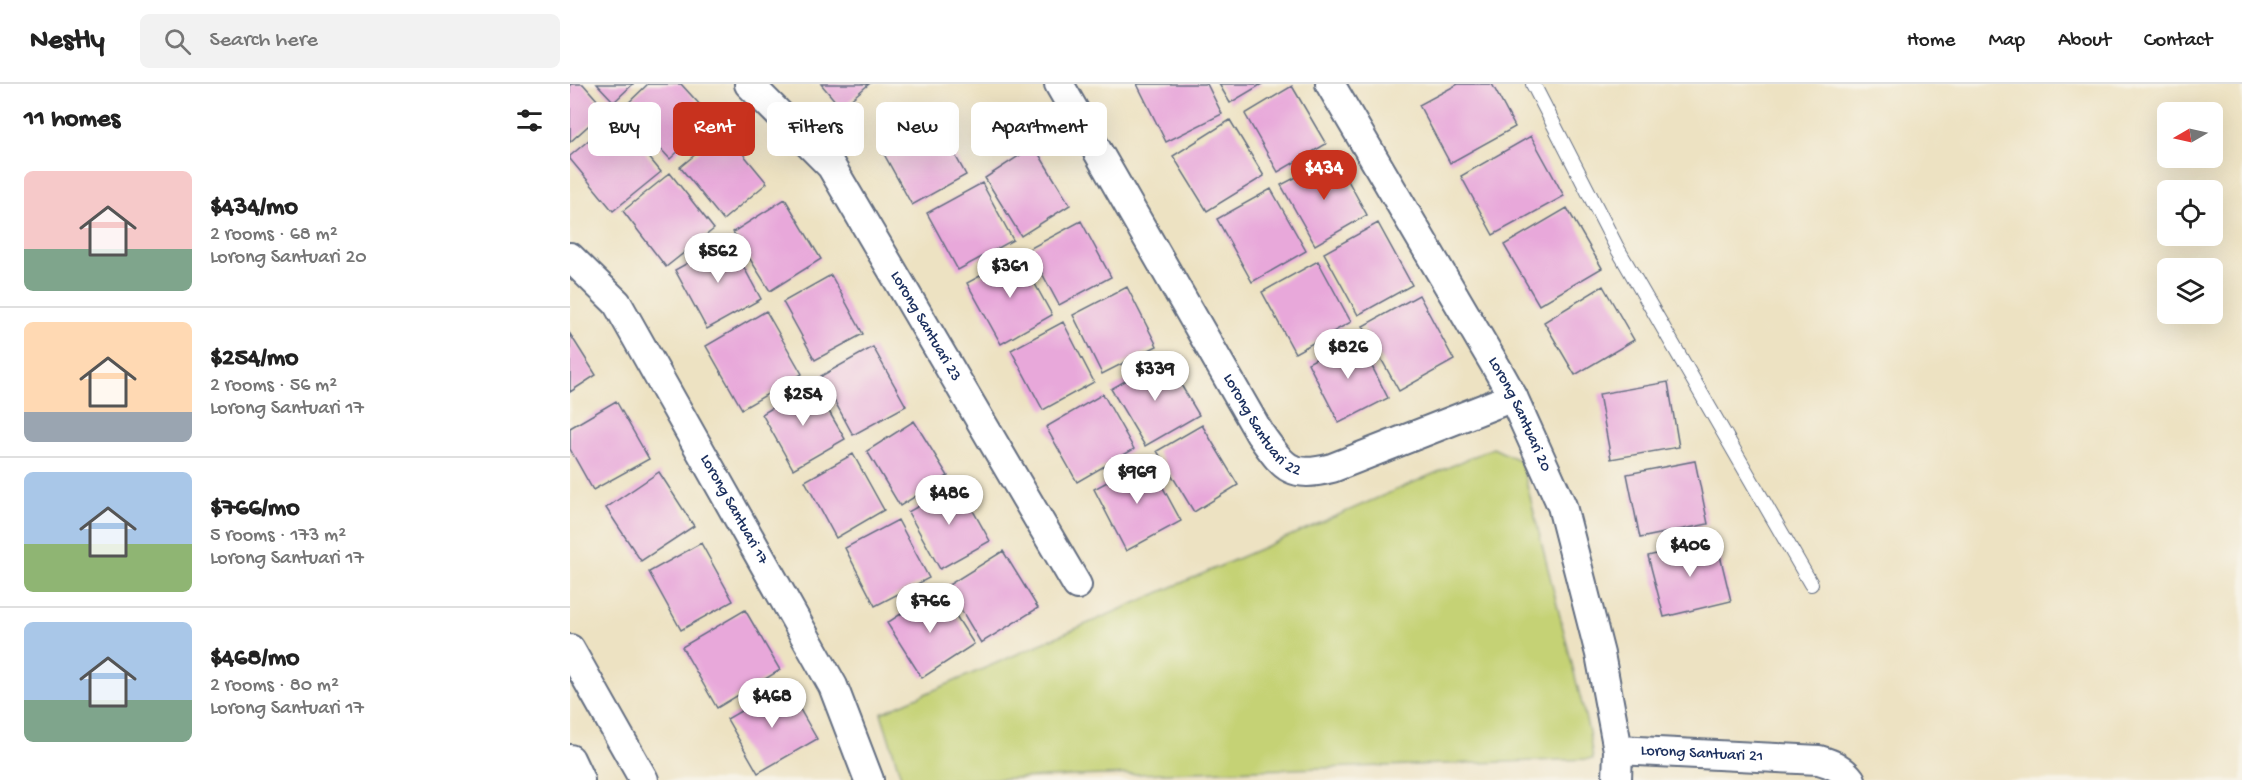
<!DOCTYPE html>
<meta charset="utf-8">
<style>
body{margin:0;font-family:"Gochi Hand",sans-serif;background:#f2f2f2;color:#222;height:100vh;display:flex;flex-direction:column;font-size:22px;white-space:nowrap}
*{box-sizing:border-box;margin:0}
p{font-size:20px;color:#767676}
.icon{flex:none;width:33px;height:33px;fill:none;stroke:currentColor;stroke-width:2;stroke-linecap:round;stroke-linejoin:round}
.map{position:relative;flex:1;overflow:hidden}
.details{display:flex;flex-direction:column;background:#fff;width:570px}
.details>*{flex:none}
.top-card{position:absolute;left:18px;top:18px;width:570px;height:54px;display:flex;gap:12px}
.needle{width:39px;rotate:261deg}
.fabs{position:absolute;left:1587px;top:18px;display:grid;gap:12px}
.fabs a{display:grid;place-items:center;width:66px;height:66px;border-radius:9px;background:#fff;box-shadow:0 6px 24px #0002;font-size:30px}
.price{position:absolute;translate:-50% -51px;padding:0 14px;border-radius:21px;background:#fff;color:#222;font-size:20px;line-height:39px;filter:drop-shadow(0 2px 3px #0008)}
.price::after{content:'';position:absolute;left:50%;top:36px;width:18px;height:14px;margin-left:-9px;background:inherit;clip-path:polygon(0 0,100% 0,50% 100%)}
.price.current{background:#c8321e;color:#fff}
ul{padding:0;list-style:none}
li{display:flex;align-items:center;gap:18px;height:150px;padding:0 24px}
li+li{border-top:2px solid #e0e0e0}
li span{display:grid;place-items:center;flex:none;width:168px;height:120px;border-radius:9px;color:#555}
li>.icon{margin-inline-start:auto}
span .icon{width:72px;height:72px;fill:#fffc;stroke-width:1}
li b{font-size:26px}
h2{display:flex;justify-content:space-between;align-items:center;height:72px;padding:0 24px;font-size:26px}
.pill{padding:0 21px;border-radius:9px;background:#fff;box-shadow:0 6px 24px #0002;font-size:21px;line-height:54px}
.pill.current{background:#c8321e;color:#fff}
header{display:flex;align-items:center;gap:36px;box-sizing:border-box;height:84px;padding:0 30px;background:#fff;border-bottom:2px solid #e0e0e0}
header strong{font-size:28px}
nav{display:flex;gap:33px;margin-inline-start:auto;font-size:21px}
.search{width:420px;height:54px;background:#f2f2f2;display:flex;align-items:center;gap:15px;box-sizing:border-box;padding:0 21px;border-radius:9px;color:#767676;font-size:22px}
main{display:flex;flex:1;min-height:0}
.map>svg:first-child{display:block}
.green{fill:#c5d274;stroke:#708069;stroke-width:1.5}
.building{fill:#e8a8da}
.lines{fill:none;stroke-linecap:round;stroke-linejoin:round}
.lane-casing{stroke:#646e81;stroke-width:16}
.street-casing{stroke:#646e81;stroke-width:32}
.lane{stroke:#fff;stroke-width:14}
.street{stroke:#fff;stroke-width:28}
.labels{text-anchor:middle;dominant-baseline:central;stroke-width:6;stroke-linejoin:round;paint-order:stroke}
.street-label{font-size:16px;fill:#1b2f5e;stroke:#f7f3e8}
</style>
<header>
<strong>Nestly</strong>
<div class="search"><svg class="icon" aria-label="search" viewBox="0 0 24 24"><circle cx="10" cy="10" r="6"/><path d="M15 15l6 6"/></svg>Search here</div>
<nav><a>Home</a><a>Map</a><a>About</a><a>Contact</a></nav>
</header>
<main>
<section class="details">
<h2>11 homes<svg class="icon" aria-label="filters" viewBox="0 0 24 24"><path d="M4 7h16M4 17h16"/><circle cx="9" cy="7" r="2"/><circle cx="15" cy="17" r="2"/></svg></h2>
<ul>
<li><span style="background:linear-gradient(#f6c9c9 65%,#7fa58c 0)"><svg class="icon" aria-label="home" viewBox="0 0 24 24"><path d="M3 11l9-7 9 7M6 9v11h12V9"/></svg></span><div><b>$434/mo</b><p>2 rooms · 68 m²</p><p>Lorong Santuari 20</p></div></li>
<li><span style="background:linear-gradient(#ffd9b3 75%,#9aa5b1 0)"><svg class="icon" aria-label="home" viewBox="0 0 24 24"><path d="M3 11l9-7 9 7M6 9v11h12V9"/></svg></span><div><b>$254/mo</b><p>2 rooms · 56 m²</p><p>Lorong Santuari 17</p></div></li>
<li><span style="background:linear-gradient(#a9c7e8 60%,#8fb573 0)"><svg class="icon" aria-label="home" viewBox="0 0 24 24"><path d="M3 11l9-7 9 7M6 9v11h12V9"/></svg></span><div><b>$766/mo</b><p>5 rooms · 173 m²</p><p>Lorong Santuari 17</p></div></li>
<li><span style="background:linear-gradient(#a9c7e8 65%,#7fa58c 0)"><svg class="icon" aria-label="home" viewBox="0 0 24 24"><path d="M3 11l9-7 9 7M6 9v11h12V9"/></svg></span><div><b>$468/mo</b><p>2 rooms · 80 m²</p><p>Lorong Santuari 17</p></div></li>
</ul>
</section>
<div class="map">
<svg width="1672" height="696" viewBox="0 0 1672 696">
<rect width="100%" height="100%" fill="#f7f3e8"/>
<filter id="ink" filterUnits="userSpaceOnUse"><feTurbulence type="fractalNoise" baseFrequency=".0167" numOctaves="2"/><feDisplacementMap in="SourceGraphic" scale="12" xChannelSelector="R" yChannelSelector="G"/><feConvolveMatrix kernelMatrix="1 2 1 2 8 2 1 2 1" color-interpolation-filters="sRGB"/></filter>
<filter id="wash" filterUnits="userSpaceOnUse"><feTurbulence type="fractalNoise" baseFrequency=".008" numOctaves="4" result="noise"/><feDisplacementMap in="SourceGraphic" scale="24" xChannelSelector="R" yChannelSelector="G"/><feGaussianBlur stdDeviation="1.35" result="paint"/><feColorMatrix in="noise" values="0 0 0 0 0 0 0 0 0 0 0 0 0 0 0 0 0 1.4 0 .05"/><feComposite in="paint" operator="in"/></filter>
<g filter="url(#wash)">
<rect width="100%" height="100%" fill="#ede2c2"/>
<path class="green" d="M923 364 951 377 1019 648 1023 675 387 696H332L311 629Z"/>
<g id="blocks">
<path class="building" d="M0 0H13L36 26 0 58Z
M27 0H63L44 18Z
M78 0H111L143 35 100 75 53 24Z
M251 0H299L271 24Z
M567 0H637L652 30 596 58Z
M649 0H692L660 19Z
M888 0H922L945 43 880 79 849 21Z
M722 2 756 60 708 88 675 30Z
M363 31 396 91 342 121 309 61Z
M46 33 91 88 43 127 0 75V72Z
M660 36 694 92 637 127 603 72Z
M154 47 197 99 153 136 110 83Z
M961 52 994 112 923 151 891 92Z
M464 62 500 121 451 152 415 94Z
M765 73 797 131 745 161 711 101Z
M100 89 144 145 96 183 53 127Z
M412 99 443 156 388 186 357 129Z
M701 105 736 167 682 198 647 135Z
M215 115 251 175 200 207 163 148Z
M997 124 1032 184 969 221 934 161Z
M511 137 541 193 489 221 459 165Z
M808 139 842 201 788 231 754 169Z
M159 156 191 215 137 245 105 186Z
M449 171 482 231 431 260 397 199Z
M748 177 781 238 725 269 692 208Z
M261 191 293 250 245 276 213 218Z
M1033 202 1064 256 1005 291 974 238Z
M557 203 587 262 532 290 503 231Z
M849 211 884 276 829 307 793 242Z
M196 227 232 290 172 325 136 262Z
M493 238 524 298 473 326 441 266Z
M0 250 26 291 0 308Z
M787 253 818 314 769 339 738 279Z
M303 263 336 322 283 351 251 292Z
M595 274 629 331 575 362 541 305Z
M1098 298 1109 363 1041 375 1029 310Z
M243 300 275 355 223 385 192 330Z
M533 310 564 365 507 398 476 343Z
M46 317 79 375 23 406 0 365V344Z
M344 337 378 392 330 422 297 367Z
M632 341 668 401 624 428 587 367Z
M283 370 314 426 266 454 235 397Z
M578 376 611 437 556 467 524 405Z
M1125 377 1138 440 1070 454 1057 390Z
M89 388 124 442 71 477 36 424Z
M388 400 420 457 370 485 338 428Z
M328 436 359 494 305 522 275 464Z
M1146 455 1161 517 1094 533 1078 472Z
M131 459 163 517 111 546 79 488Z
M433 467 468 524 411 559 377 502Z
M369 505 404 560 352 594 317 539Z
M175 526 210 586 147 624 112 563Z
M216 601 247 655 188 689 157 635Z"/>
</g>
</g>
<g filter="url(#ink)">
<use href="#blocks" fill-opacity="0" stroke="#646e81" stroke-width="1.5"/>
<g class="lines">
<g class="lane-casing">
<path id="lane" d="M963 0 1046 162 1241 500"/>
</g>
<g class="street-casing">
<g id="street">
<path id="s1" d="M179 0 261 82 507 501"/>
<path id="s2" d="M489 0 690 350C714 383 719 395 762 384L943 313"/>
<path id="s3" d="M760 0 928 286 943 313 992 422 1030 570 1048 666 1047 696"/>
<path id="s4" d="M0 173 47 219 263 602 299 696"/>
<path d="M0 565 74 696"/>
<path id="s5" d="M1048 666 1249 676C1263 680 1272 684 1281 696"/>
<path d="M0 675 10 696"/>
</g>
</g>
<use href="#lane" class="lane"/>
<use href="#street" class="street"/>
</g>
</g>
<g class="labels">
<g class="street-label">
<text stroke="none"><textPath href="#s1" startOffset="302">Lorong Santuari 23</textPath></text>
<text stroke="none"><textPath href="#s3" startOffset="381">Lorong Santuari 20</textPath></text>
<text stroke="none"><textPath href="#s2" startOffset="398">Lorong Santuari 22</textPath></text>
<text stroke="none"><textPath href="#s4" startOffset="303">Lorong Santuari 17</textPath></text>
<text stroke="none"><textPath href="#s5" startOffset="84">Lorong Santuari 21</textPath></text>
</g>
</g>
</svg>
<div class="fabs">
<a><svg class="needle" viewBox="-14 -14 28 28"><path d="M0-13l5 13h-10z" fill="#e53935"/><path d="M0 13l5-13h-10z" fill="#767676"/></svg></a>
<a><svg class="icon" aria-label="locate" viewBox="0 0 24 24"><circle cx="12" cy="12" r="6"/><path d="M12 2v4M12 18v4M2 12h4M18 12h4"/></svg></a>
<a><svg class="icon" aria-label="layers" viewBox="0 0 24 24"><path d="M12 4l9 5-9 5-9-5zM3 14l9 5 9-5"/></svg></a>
</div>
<b class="price current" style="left:754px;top:117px">$434</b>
<b class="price" style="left:148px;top:200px">$562</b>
<b class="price" style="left:440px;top:215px">$361</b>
<b class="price" style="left:778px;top:296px">$826</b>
<b class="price" style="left:585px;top:318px">$339</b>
<b class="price" style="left:233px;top:343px">$254</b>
<b class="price" style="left:567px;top:421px">$969</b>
<b class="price" style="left:379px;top:442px">$486</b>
<b class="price" style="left:1120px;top:494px">$406</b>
<b class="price" style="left:360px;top:550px">$766</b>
<b class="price" style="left:202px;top:645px">$468</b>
<div class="top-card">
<a class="pill">Buy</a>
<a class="pill current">Rent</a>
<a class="pill">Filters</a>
<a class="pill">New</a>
<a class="pill">Apartment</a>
</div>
</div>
</main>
